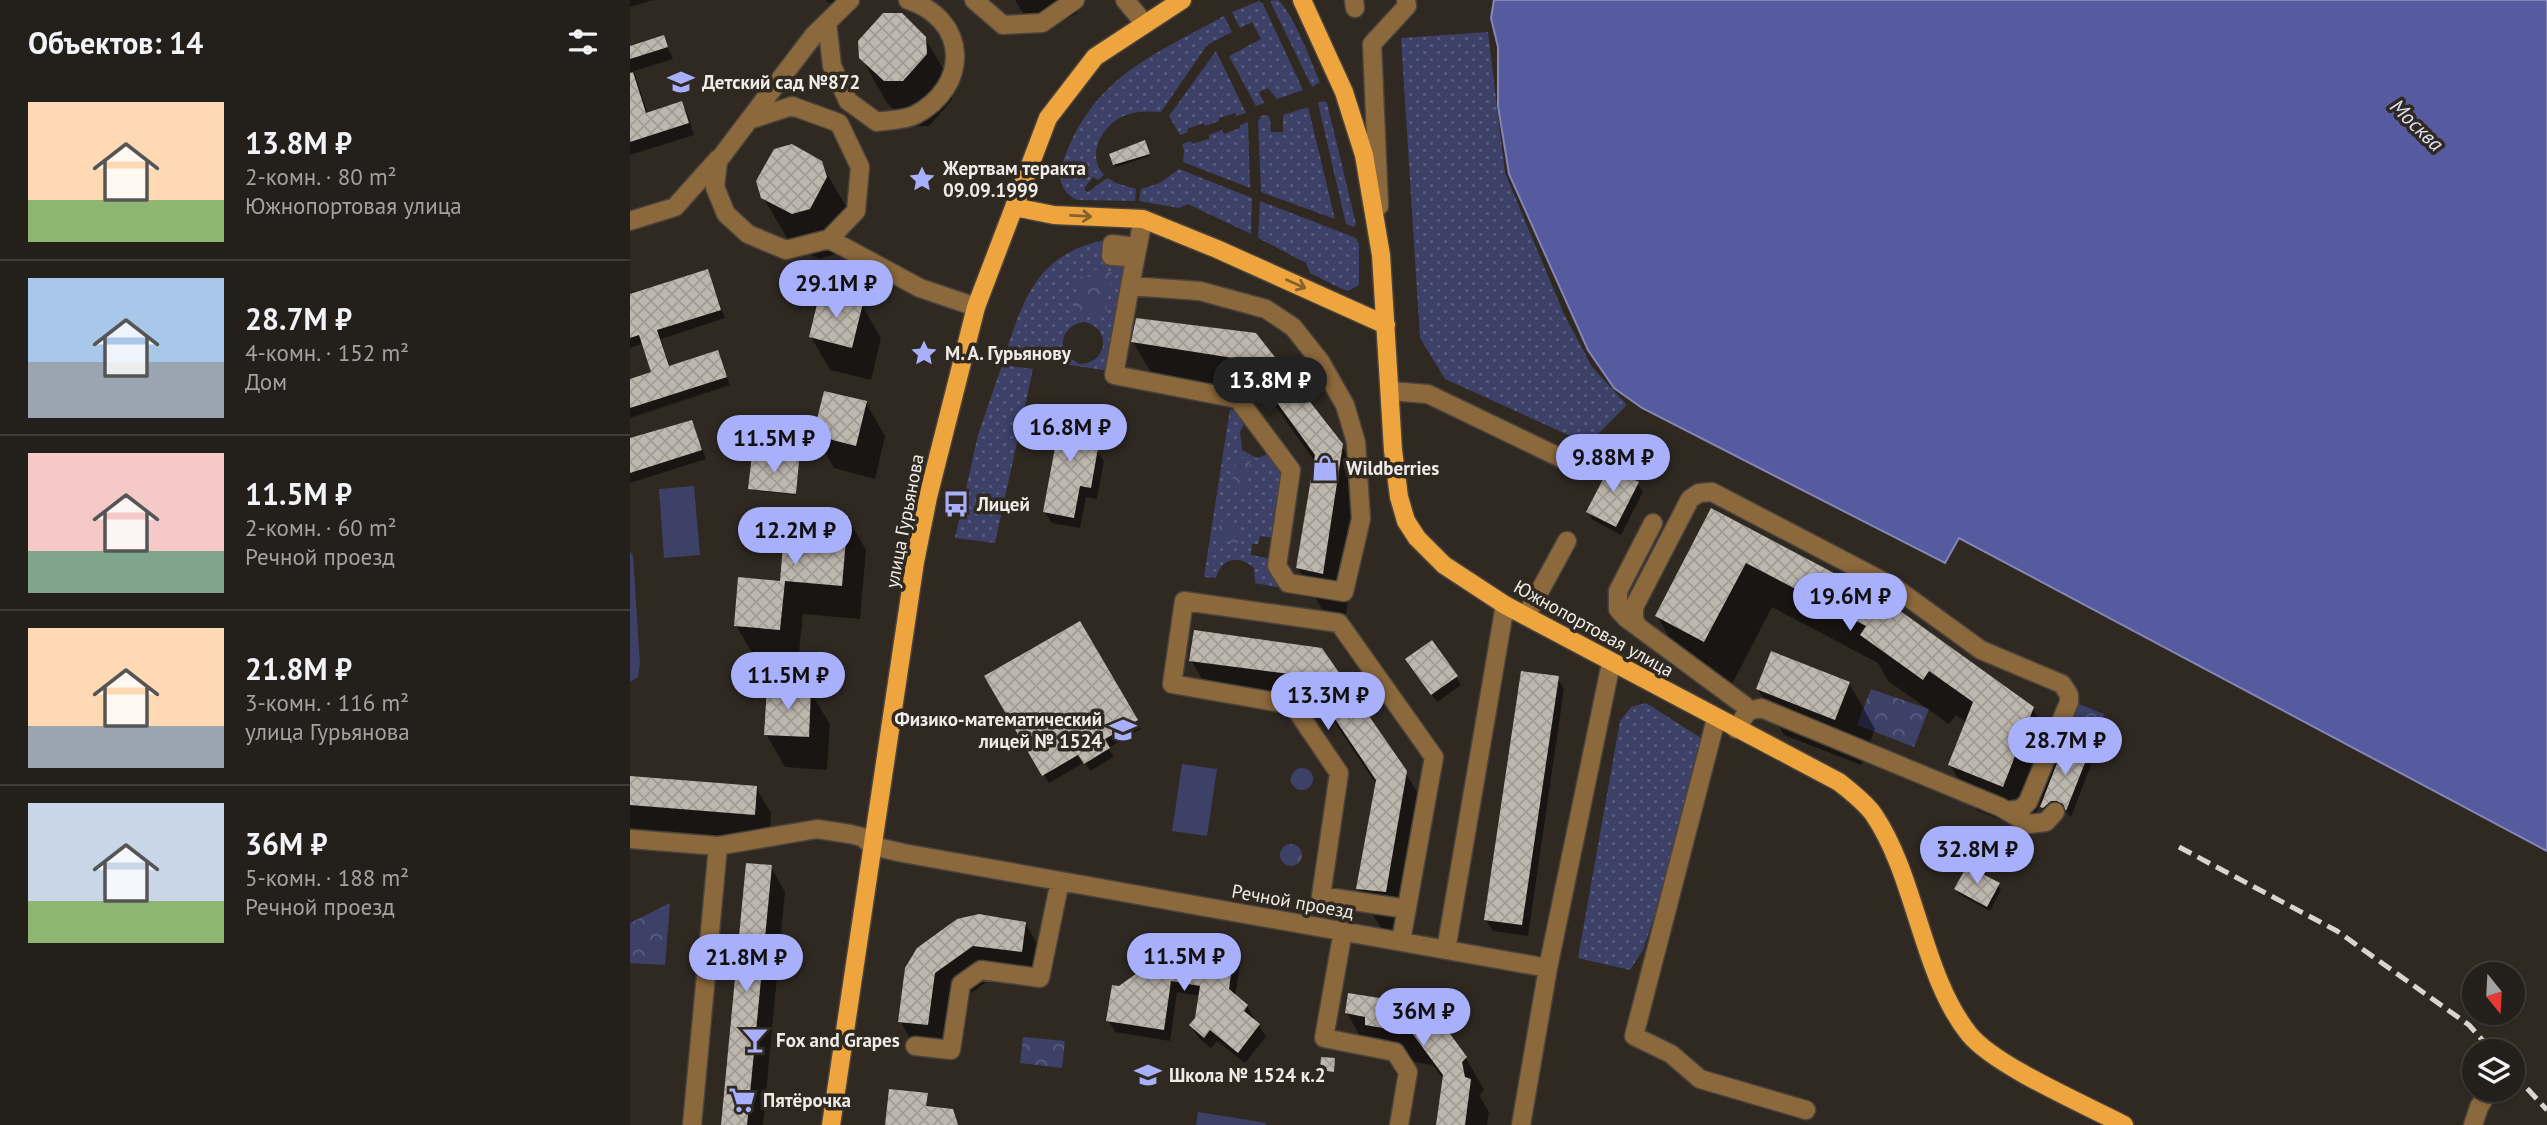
<!DOCTYPE html>
<html lang="ru">
<meta charset="utf-8">
<style>
body{margin:0;font-family:"PT Sans",sans-serif;background:#2f2c27;color:#f1f3f6;height:100vh;display:flex;flex-direction:column;font-size:26px;white-space:nowrap}
*{box-sizing:border-box;margin:0}
p{font-size:23px;color:#a3a2a2}
.icon{flex:none;width:38px;height:38px;fill:none;stroke:currentColor;stroke-width:2;stroke-linecap:round;stroke-linejoin:round}
.map{position:relative;flex:1;overflow:hidden}
.side{display:flex;flex-direction:column;background:#231f1a;width:630px}
.side>*{flex:none}
.needle{width:46px;rotate:162deg}
.buttons{position:absolute;left:1832px;top:962px;display:grid;gap:14px}
.buttons a{display:grid;place-items:center;width:63px;height:63px;border-radius:50%;background:#231f1a;box-shadow:0 2px 5px #0004,0 0 0 2px #403d39;font-size:35px}
.price{position:absolute;translate:-50% -60px;padding:0 16px;border-radius:24px;background:#a8b0fc;color:#111;font-size:23px;line-height:46px;filter:drop-shadow(0 2px 4px #0008)}
.price::after{content:'';position:absolute;left:50%;top:42px;width:21px;height:16px;margin-left:-10px;background:inherit;clip-path:polygon(0 0,100% 0,50% 100%)}
.price.current{background:#222;color:#fff}
ul{padding:0;list-style:none}
li{display:flex;align-items:center;gap:21px;height:175px;padding:0 28px}
li+li{border-top:2px solid #403d39}
li span{display:grid;place-items:center;flex:none;width:196px;height:140px;border-radius:0px;color:#555}
li>.icon{margin-inline-start:auto}
span .icon{width:84px;height:84px;fill:#fffc;stroke-width:1}
li b{font-size:30px}
h2{display:flex;justify-content:space-between;align-items:center;height:84px;padding:0 28px;font-size:30px}
main{display:flex;flex:1;min-height:0}
.map>svg:first-child{display:block}
.grass{fill:url(#grass-dots);fill-rule:evenodd}
.park{fill:url(#park-crowns)}
.pitch{fill:#3d4168}
.water{fill:#565ba0;stroke:#8486b5;stroke-width:2}
.shadow{fill:#0007}
.building{fill:url(#building-cross-hatch)}
.lines{fill:none;stroke-linecap:round;stroke-linejoin:round}
.minor-casing{stroke:#4a443d;stroke-width:21}
.major-casing{stroke:#4a443d;stroke-width:21}
.minor{stroke:#8c693c;stroke-width:18}
.major{stroke:#efa53e;stroke-width:18}
.rail{stroke:#d9d4cf;stroke-width:5;stroke-dasharray:14 7;stroke-linecap:butt}
.oneway{stroke:#85612f}
.labels{text-anchor:middle;dominant-baseline:central;stroke-width:7;stroke-linejoin:round;paint-order:stroke}
.poi-label{font-size:19px;font-weight:bold;fill:#efebe6;stroke:#2f2922;text-anchor:start}
.street-label{font-size:19px;fill:#efebe6;stroke:#2f2922}
.water-label{font-size:21px;font-style:italic;fill:#dee1f6;stroke:#2f2922}
</style>
<main>
<section class="side">
<h2>Объектов: 14<svg class="icon" aria-label="filters" viewBox="0 0 24 24"><path d="M4 7h16M4 17h16"/><circle cx="9" cy="7" r="2"/><circle cx="15" cy="17" r="2"/></svg></h2>
<ul>
<li><span style="background:linear-gradient(#ffd9b3 70%,#8fb573 0)"><svg class="icon" aria-label="home" viewBox="0 0 24 24"><path d="M3 11l9-7 9 7M6 9v11h12V9"/></svg></span><div><b>13.8M ₽</b><p>2-комн. · 80 m²</p><p>Южнопортовая улица</p></div></li>
<li><span style="background:linear-gradient(#a9c7e8 60%,#9aa5b1 0)"><svg class="icon" aria-label="home" viewBox="0 0 24 24"><path d="M3 11l9-7 9 7M6 9v11h12V9"/></svg></span><div><b>28.7M ₽</b><p>4-комн. · 152 m²</p><p>Дом</p></div></li>
<li><span style="background:linear-gradient(#f6c9c9 70%,#7fa58c 0)"><svg class="icon" aria-label="home" viewBox="0 0 24 24"><path d="M3 11l9-7 9 7M6 9v11h12V9"/></svg></span><div><b>11.5M ₽</b><p>2-комн. · 60 m²</p><p>Речной проезд</p></div></li>
<li><span style="background:linear-gradient(#ffd9b3 70%,#9aa5b1 0)"><svg class="icon" aria-label="home" viewBox="0 0 24 24"><path d="M3 11l9-7 9 7M6 9v11h12V9"/></svg></span><div><b>21.8M ₽</b><p>3-комн. · 116 m²</p><p>улица Гурьянова</p></div></li>
<li><span style="background:linear-gradient(#c9d6e8 70%,#8fb573 0)"><svg class="icon" aria-label="home" viewBox="0 0 24 24"><path d="M3 11l9-7 9 7M6 9v11h12V9"/></svg></span><div><b>36M ₽</b><p>5-комн. · 188 m²</p><p>Речной проезд</p></div></li>
</ul>
</section>
<div class="map">
<svg width="1917" height="1125" viewBox="0 0 1917 1125">
<defs>
<pattern id="grass-dots" width="8" height="8" patternUnits="userSpaceOnUse" patternTransform="scale(1.75)"><rect width="8" height="8" fill="#3d4168"/><path d="M2 2h.1M6 6h.1" fill="none" stroke="#595d7e" stroke-width="1.8" stroke-linecap="round"/></pattern>
<pattern id="park-crowns" width="20" height="18" patternUnits="userSpaceOnUse" patternTransform="scale(1.75)"><rect width="20" height="18" fill="#3d4168"/><path d="M2 6a3 3 0 1 1 6 0M12 15a3 3 0 1 1 6 0" fill="none" stroke="#595d7e"/></pattern>
<pattern id="building-cross-hatch" width="8" height="8" patternUnits="userSpaceOnUse" patternTransform="scale(1.75)"><rect width="8" height="8" fill="#beb7ae"/><path d="M0 0l8 8M0 8l8-8" fill="none" stroke="#a09b94"/></pattern>
</defs>
<rect width="100%" height="100%" fill="#2f2922"/>
<path class="grass" d="M648 0C665 16 680 60 690 82L682 87 640 1Z
M629 1 633 4 673 90 647 99 638 88 629 92 634 103 626 106 599 56 631 39 622 22 610 28 602 12Z
M594 16 602 32 577 45 531 112C519 111 507 111 496 115 473 124 455 154 474 175L468 180 463 177 455 187V191L458 192 477 178 486 183 506 189 505 201 448 200C433 195 427 179 432 165 461 78 520 57 594 16Z
M858 32 875 173 934 314 962 367 997 405 958 444 815 379 790 338 771 38Z
M586 51 616 113 607 116 605 113 589 118V121L575 126 574 123 557 129 558 132 550 135 539 116Z
M694 101 697 103 726 224 724 227 716 224 688 103Z
M678 107 705 219 631 192 628 122 631 116 637 115 640 119 641 132H653V115Z
M618 122 620 188 553 162 554 150 552 144 561 141 562 144 579 139V135L592 130 594 134 610 128V125Z
M549 169 622 198 621 234 558 204 549 208 509 201 511 189 530 183Z
M630 201 726 238 729 244V285L718 291 712 289 680 273 676 263 628 238Z
M481 239 501 242 480 371 375 355C395 293 410 251 481 239ZM454 322C481 327 479 362 451 364 426 357 427 326 454 322Z
M372 365 403 369 365 543 325 538 348 435Z
M600 409 606 411 615 422 610 432 612 450 627 458 641 453 654 472 645 538 630 536 628 544H622L621 555 643 559 662 590 625 583 624 568C609 554 591 558 586 578L574 577Z
M1016 703 1074 740 1039 873 1013 950 1000 970 948 958 990 721 1001 707Z"/>
<path class="park" d="M461 269 482 272 475 318 445 313 451 276 460 277Z
M607 457 621 459 615 490 610 493 600 491Z
M590 521 610 523 608 543 587 540Z
M1241 689 1299 709 1284 747 1227 725Z
M1446 703 1474 714 1461 747 1433 736Z
M661 779a11 11 0 1 1 22 0a11 11 0 1 1-22 0Z
M650 855a11 11 0 1 1 22 0a11 11 0 1 1-22 0Z
M40 903 35 965 0 963V923Z
M393 1037 435 1041 432 1068 390 1063Z"/>
<path class="pitch" d="M64 486 70 555 34 558 29 489Z
M0 551 3 556 10 664 8 677 0 682Z
M552 764 587 769 577 836 542 831Z
M568 1112 637 1123 636 1125H566Z"/>
<path class="water" d="M864 0H1917V851L1329 538 1315 563 1012 408 984 388 958 350 879 174 868 106V47L861 18Z"/>
<path class="shadow" d="M0 0H23L0 7Z
M196 0H219V1L198 3Z
M385 0H451L447 13 416 30 399 24Z
M33 37 43 59 4 71 18 114 51 103 58 115 64 135 0 155V48Z
M295 38 322 84V100L299 126H282L257 103 231 57Z
M516 144 520 156 486 167 481 155Z
M190 162 217 208 222 224 206 254 189 259 160 243 133 197Z
M77 271 95 318 31 339 40 368 87 352 100 385 0 418V381L23 373 14 343 0 348V296Z
M232 305 251 338 241 380 200 370 181 337Z
M625 334 711 445 736 487 716 614 692 609 668 568 685 462 642 401 527 383 503 342Z
M236 403 255 436 245 479 204 468 185 435Z
M462 417 469 429 465 449 474 461 467 499 456 497 450 528 422 523 415 512Z
M62 422 76 459 0 483V441Z
M168 462 166 495 121 490 120 488Z
M999 468 1004 477 1002 481 1008 484 1013 492 991 535 963 520 958 512Z
M1082 511 1403 709 1431 758 1456 756 1461 765 1441 817 1433 809 1417 815 1410 803 1399 831 1346 810 1320 765 1337 723 1326 715 1319 724 1258 681 1248 663 1142 607 1101 686 1053 661 1027 616Z
M217 517 236 550 230 619 173 614 168 662 125 658 106 625Z
M450 623 511 729 478 748 484 757 460 771 455 762 419 783 357 677Z
M691 649 775 772 800 813 779 932 752 930 728 889 747 785 701 717 585 702 561 660Z
M783 668 826 677 831 685 807 702Z
M927 678 934 689 898 936 863 931 856 920Z
M1219 683 1245 729 1231 765 1154 735 1128 689Z
M180 691 200 724 197 770 155 767 136 734Z
M0 778 126 788 141 813 139 840 0 828Z
M141 867 155 892 133 1125H93Z
M1368 885 1371 890 1360 911 1329 894 1326 889Z
M395 923 414 956 411 984 362 978 323 1006 316 1057 289 1054 270 1021 288 949Z
M603 955 610 966 605 996 617 1006 624 1018 622 1020 629 1025 636 1037 615 1063 587 1041 581 1048 568 1037 561 1026 566 1019 570 996 547 992 540 1041 485 1032 478 1020 490 988Z
M786 1006 791 1013 836 1058 854 1090 849 1095 859 1112 857 1125H808L814 1080 803 1065 755 1057 735 1045 717 1013Z"/>
<path class="building" d="M253 13H272L296 37 297 54 273 81H254L229 58 228 41Z
M34 35 38 47 0 59V46Z
M3 72 16 113 52 101 59 123 0 142V73Z
M515 140 520 154 483 165 479 154Z
M162 144 192 161 197 177 180 209 162 214 131 198 126 181 144 149Z
M78 269 91 310 27 330 39 366 88 350 97 377 0 408V379L21 372 9 335 0 338V294Z
M190 292 233 303 222 348 179 337Z
M506 318 626 333 713 444 693 574 666 568 685 455 616 360 501 342Z
M194 391 237 401 226 446 183 435Z
M432 410 463 416 457 446 468 448 461 488 450 486 444 518 413 512Z
M62 420 72 450 0 473V438Z
M122 455 169 461 166 494 118 489Z
M984 458 1001 467 996 476 1009 482 986 527 956 512Z
M1081 508 1255 600 1404 707 1373 787 1318 765 1343 702 1299 671 1293 680 1230 635 1236 626 1116 563 1074 642 1025 616Z
M156 510 218 516 212 586 155 581 150 630 104 626 108 577 150 581Z
M450 621 508 720 475 739 480 748 454 764 448 755 412 776 354 676Z
M564 630 692 648 777 771 756 892 726 889 746 780 676 676 559 661Z
M802 640 828 676 801 695 775 659Z
M1141 651 1220 682 1205 720 1126 689Z
M891 671 929 676 892 925 854 920Z
M137 687 181 689 179 737 134 735Z
M1434 745 1458 755 1436 811 1433 804 1427 801H1421L1413 808 1410 807Z
M0 776 127 786 125 815 0 805Z
M116 863 142 865 117 1125H91Z
M1337 866 1370 883 1357 907 1324 889Z
M349 914 396 922 392 952 343 946 305 973 298 1025 268 1022 275 968 287 948 327 919Z
M519 939 604 953 599 989 618 1005 614 1011 630 1024 608 1053 580 1030 574 1038 559 1025 565 1018 570 986 541 981 534 1030 476 1021 482 985 489 986 514 968Z
M718 993 787 1004V1010L795 1013 801 1019 807 1016 837 1057 832 1062 835 1077 841 1079 835 1125H806L813 1075 782 1033 735 1025V1017L715 1013Z
M691 1057 705 1058 704 1072 690 1070Z
M259 1089 298 1093 296 1106 323 1109 328 1125H255Z"/>
<g class="lines">
<g class="minor-casing">
<path id="minor" d="M344 0 373 25 412 23 445 0
M495 0 515 24
M724 0 725 8
M197 22 202 66 218 101 247 122C259 120 275 120 285 115 340 86 339 20 278 0
M162 106 209 123 230 167 226 211 199 239 156 250 118 234 96 214 85 187 88 161 119 120Z
M119 120 184 35 220 0
M749 206 742 44 777 6 776 0
M0 221 45 207 88 159
M199 239 290 288 346 307
M482 244 498 246 497 257 481 256Z
M500 286 570 291 636 309 663 327 690 361 715 405 726 442 731 519 714 592 658 583 647 566 661 470 608 399 484 375Z
M500 286 513 219
M760 391 798 394 935 460
M1023 523 988 591V609L996 618 1114 705 1118 711
M896 616 937 541
M1008 627 1004 620V607L1060 499 1069 493 1082 492 1264 587 1351 650 1432 684 1439 695V702L1398 802 1391 809 1377 811
M1086 719 1004 1036 1041 1054 1070 1079 1176 1110
M1106 729 1118 711 1131 708 1370 807 1399 824 1416 822 1425 812
M0 839 88 846 62 1125
M88 846 187 829 220 834 232 837 243 846 273 853 918 968
M713 931 694 1038 765 1052 778 1072 769 1125
M771 941 804 757 709 623 554 601 542 684 663 705 709 773 691 896 777 909
M816 950 875 605
M285 1046 321 1050 331 984 351 970 410 978 430 881
M891 1125 918 968 981 663
M1843 1125 1849 1107 1859 1090"/>
</g>
<g class="major-casing">
<path id="major" d="M672 0 714 92 734 155 751 255 763 450 769 497 776 521 787 538 814 565 875 605 1209 782C1221 792 1235 802 1244 815 1286 877 1292 975 1339 1034 1365 1066 1454 1104 1494 1125
M384 207 424 215 513 219 587 249 756 325
M201 1125 285 562 298 497 346 307 418 118 465 57 552 0"/>
</g>
<use href="#minor" class="minor"/>
<use href="#major" class="major"/>
<path class="rail" d="M1549 847 1707 931 1839 1025 1863 1052
M1883 1073 1917 1110"/>
</g>
<defs><path id="oneway-shaft" d="M-6 0H5M1.5-3L5.5 0L1.5 3" fill="none" stroke-width="1.6" stroke-linecap="round" stroke-linejoin="round" transform="scale(1.75)"/></defs>
<g class="oneway">
<use href="#oneway-shaft" transform="translate(451 216) rotate(3)"/>
<use href="#oneway-shaft" transform="translate(666 284) rotate(24)"/>
</g>
<defs>
<g id="school-bare" transform="scale(2.1)"><path d="M0-5L7-2L0 1L-7-2ZM-4 1L0 2.5L4 1V4Q0 6-4 4Z" fill="#a8b0fc" stroke="#2f2922" stroke-width="2.5" paint-order="stroke"/></g>
<g id="sight-bare" transform="scale(2.1)"><path d="M0-6L1.8-2.2L6-1.7L2.9 1.2L3.7 5.4L0 3.3L-3.7 5.4L-2.9 1.2L-6-1.7L-1.8-2.2Z" fill="#a8b0fc" stroke="#2f2922" stroke-width="2.5" paint-order="stroke"/></g>
<g id="shop-bare" transform="scale(2.1)"><path d="M-5-2.5h2.3a2.7 3.5 0 0 1 5.4 0H5L5.5 6h-11ZM-1.5-2.5h3a1.5 2.3 0 0 0-3 0Z" fill="#a8b0fc" stroke="#2f2922" stroke-width="2.5" paint-order="stroke"/></g>
<g id="bus-bare" transform="scale(2.1)"><path d="M-5-6H5V4H4V6H2V4H-2V6H-4V4H-5ZM-3.5-4V0h7V-4ZM-3.5 1.2v1.5H-2V1.2ZM2 1.2v1.5H3.5V1.2Z" fill="#a8b0fc" stroke="#2f2922" stroke-width="2.5" paint-order="stroke"/></g>
<g id="bar-bare" transform="scale(2.1)"><path d="M-6-5H6L.8 .8V4.5H3.5V6h-7V4.5H-.8V.8Z" fill="#a8b0fc" stroke="#2f2922" stroke-width="2.5" paint-order="stroke"/></g>
<g id="supermarket-bare" transform="scale(2.1)"><path d="M-6-5.5h2.5l.6 2H6L4.5 2H-2.5L-4.4-4H-6ZM-1.5 3.2a1.3 1.3 0 1 0 .1 0ZM3 3.2a1.3 1.3 0 1 0 .1 0Z" fill="#a8b0fc" stroke="#2f2922" stroke-width="2.5" paint-order="stroke"/></g>
</defs>
<g fill-rule="evenodd">
<use href="#school-bare" x="51" y="82"/>
<use href="#sight-bare" x="292" y="179"/>
<use href="#sight-bare" x="294" y="353"/>
<use href="#shop-bare" x="695" y="468"/>
<use href="#bus-bare" x="326" y="504"/>
<use href="#school-bare" x="493" y="730"/>
<use href="#bar-bare" x="125" y="1040"/>
<use href="#school-bare" x="518" y="1075"/>
<use href="#supermarket-bare" x="112" y="1100"/>
</g>
<g class="labels">
<g class="poi-label">
<text x="72" y="82">Детский сад №872</text>
<text x="313" y="168">Жертвам теракта<tspan x="313" dy="22">09.09.1999</tspan></text>
<text x="315" y="353">М. А. Гурьянову</text>
<text x="716" y="468">Wildberries</text>
<text x="347" y="504">Лицей</text>
<text x="472" y="719" text-anchor="end">Физико-математический<tspan x="472" dy="22">лицей № 1524</tspan></text>
<text x="146" y="1040">Fox and Grapes</text>
<text x="539" y="1075">Школа № 1524 к.2</text>
<text x="133" y="1100">Пятёрочка</text>
</g>
<g class="street-label">
<text transform="translate(274 521) rotate(-79)">улица Гурьянова</text>
<text transform="translate(964 628) rotate(29)">Южнопортовая улица</text>
<text transform="translate(663 901) rotate(10)">Речной проезд</text>
</g>
<g class="water-label">
<text transform="translate(1787 125) rotate(44)">Москва</text>
</g>
</g>
</svg>
<div class="buttons">
<a><svg class="needle" viewBox="-14 -14 28 28"><path d="M0-13l5 13h-10z" fill="#e53935"/><path d="M0 13l5-13h-10z" fill="#a3a2a2"/></svg></a>
<a><svg class="icon" aria-label="layers" viewBox="0 0 24 24"><path d="M12 4l9 5-9 5-9-5zM3 14l9 5 9-5"/></svg></a>
</div>
<b class="price" style="left:206px;top:320px">29.1M ₽</b>
<b class="price current" style="left:640px;top:417px">13.8M ₽</b>
<b class="price" style="left:440px;top:464px">16.8M ₽</b>
<b class="price" style="left:144px;top:475px">11.5M ₽</b>
<b class="price" style="left:983px;top:494px">9.88M ₽</b>
<b class="price" style="left:165px;top:567px">12.2M ₽</b>
<b class="price" style="left:1220px;top:633px">19.6M ₽</b>
<b class="price" style="left:158px;top:712px">11.5M ₽</b>
<b class="price" style="left:698px;top:732px">13.3M ₽</b>
<b class="price" style="left:1435px;top:777px">28.7M ₽</b>
<b class="price" style="left:1347px;top:886px">32.8M ₽</b>
<b class="price" style="left:554px;top:993px">11.5M ₽</b>
<b class="price" style="left:116px;top:994px">21.8M ₽</b>
<b class="price" style="left:793px;top:1048px">36M ₽</b>
</div>
</main>
